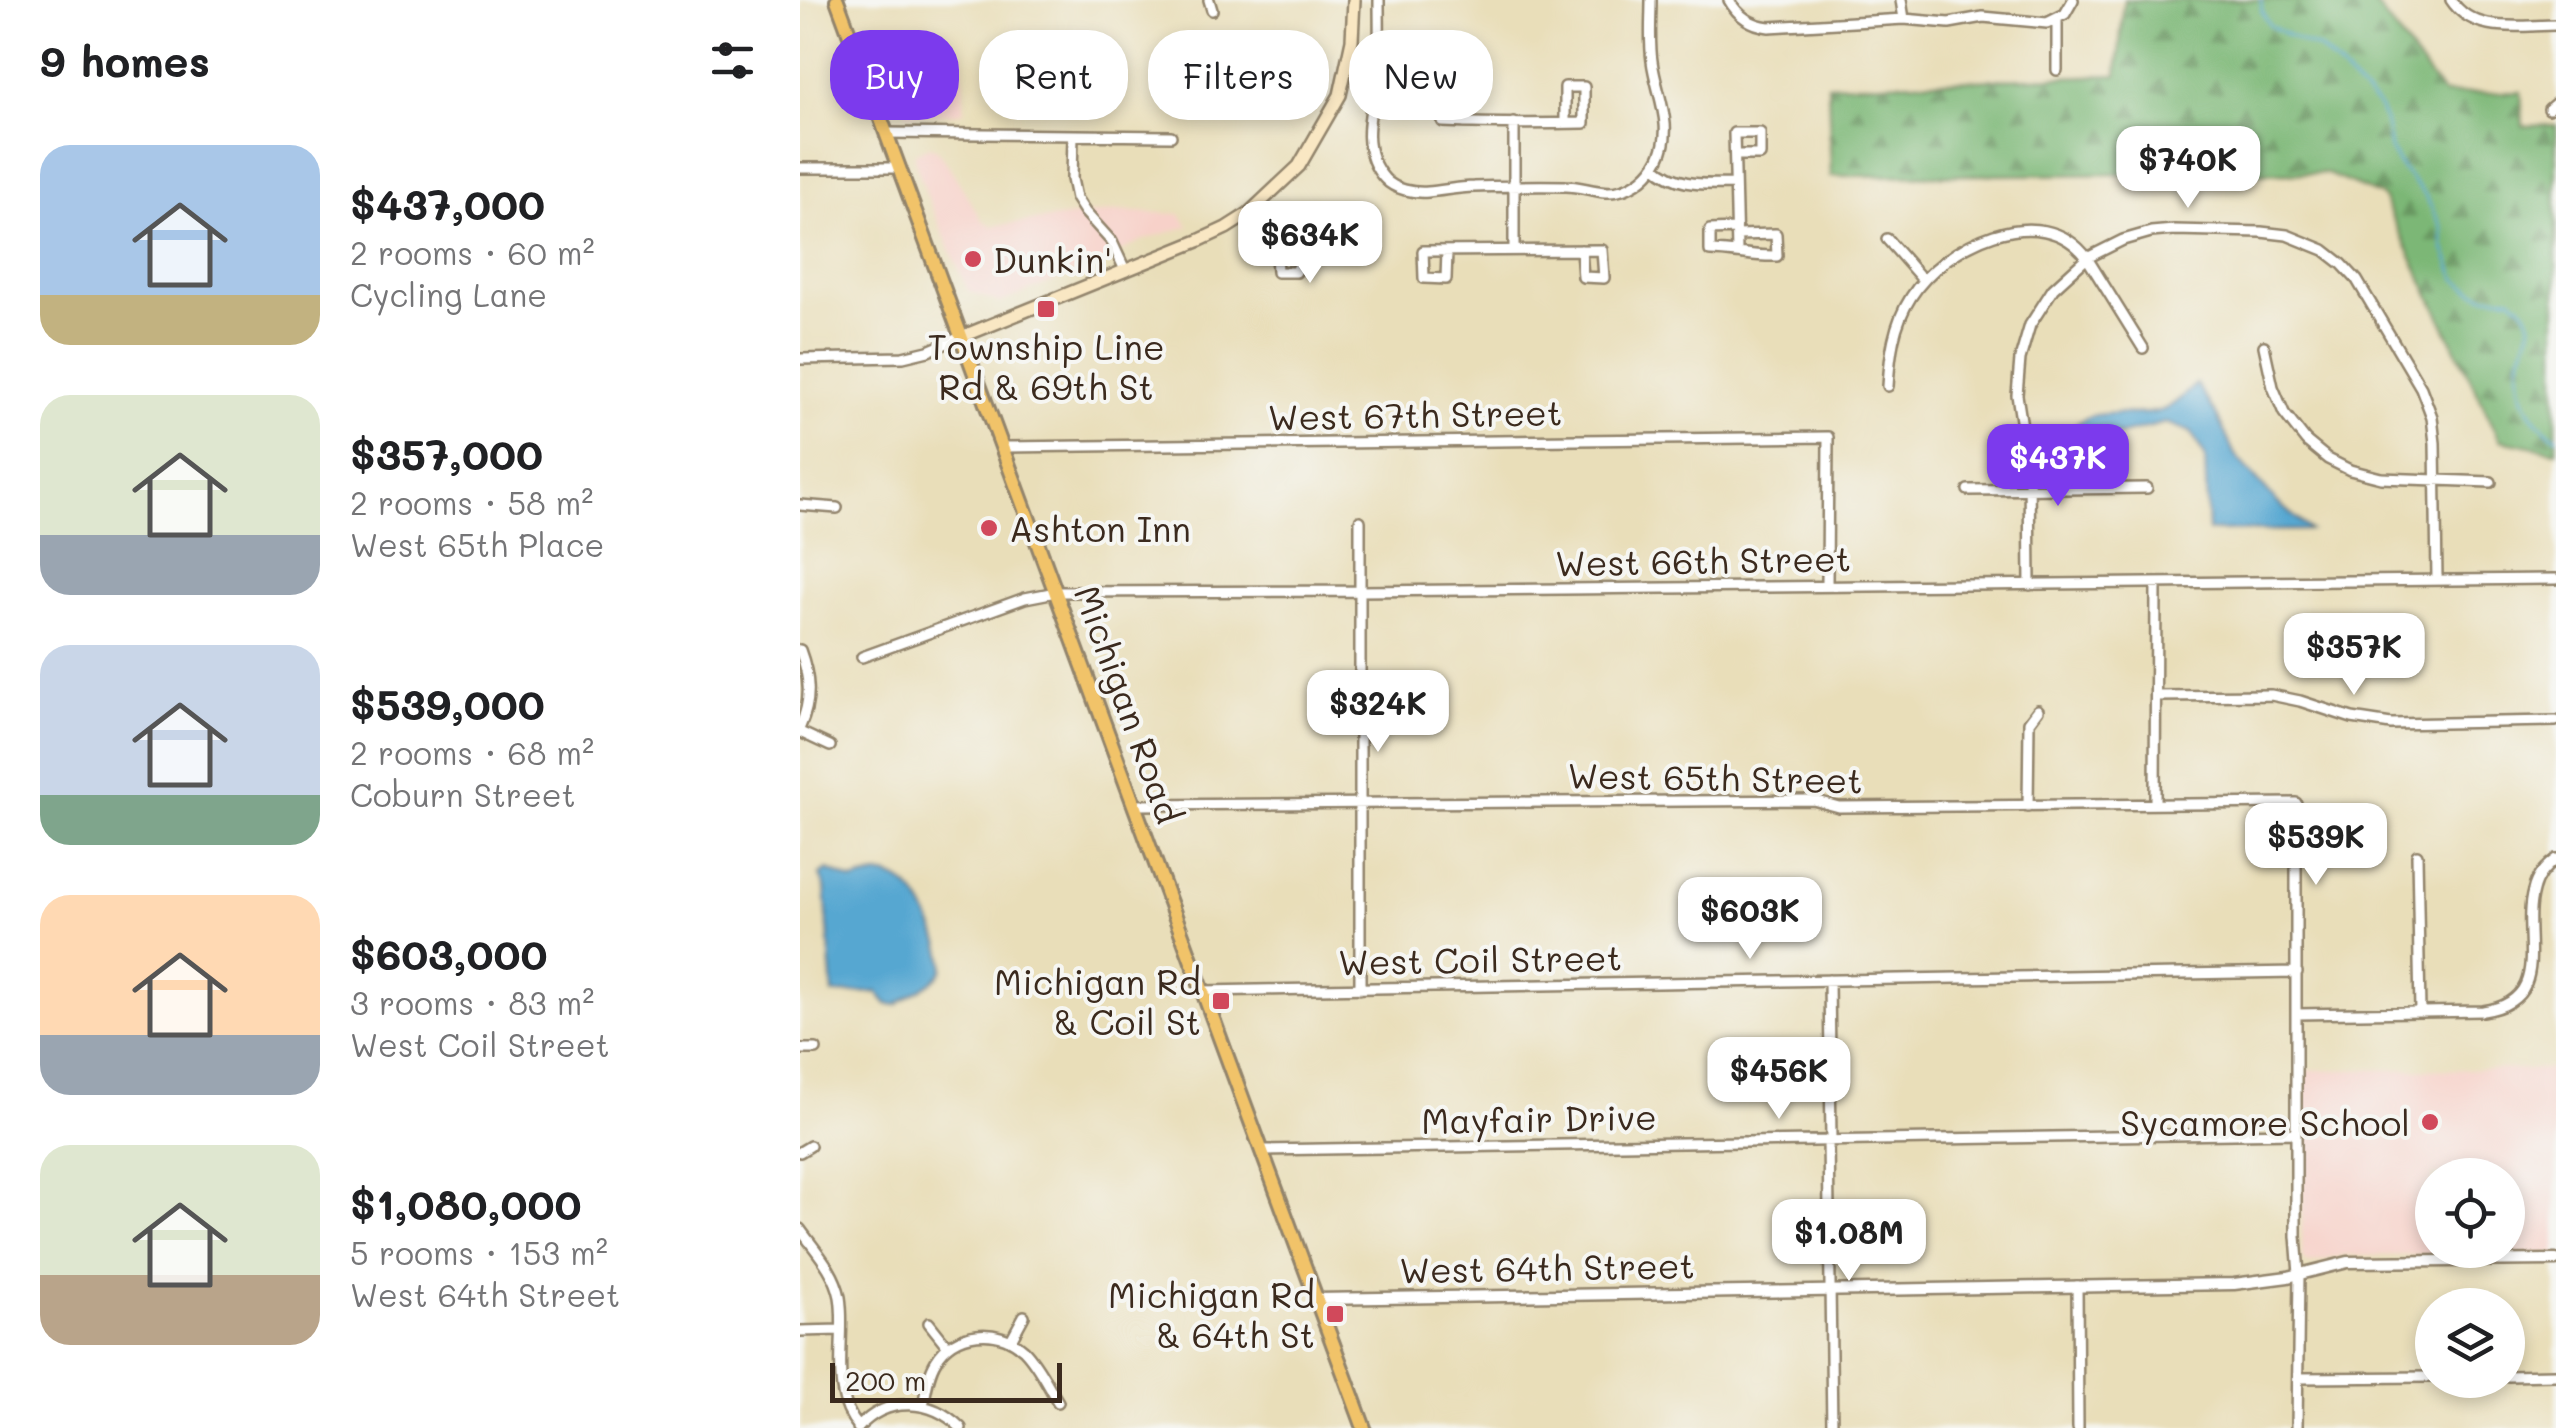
<!DOCTYPE html>
<meta charset="utf-8">
<style>
body{margin:0;font-family:Mali,sans-serif;background:#f2f2f2;color:#202124;height:100vh;display:flex;flex-direction:column;font-size:38px;white-space:nowrap}
*{box-sizing:border-box;margin:0}
p{font-size:32px;color:#757577}
.icon{flex:none;width:55px;height:55px;fill:none;stroke:currentColor;stroke-width:2;stroke-linecap:round;stroke-linejoin:round}
.map{position:relative;flex:1;overflow:hidden}
.details{display:flex;flex-direction:column;background:#fff;width:800px}
.details>*{flex:none}
.hud{position:absolute;left:30px;top:30px;width:950px;height:90px;display:flex;gap:20px}
.tools{position:absolute;left:1615px;top:1158px;display:grid;gap:20px}
.tools a{display:grid;place-items:center;width:110px;height:110px;border-radius:50%;background:#fff;box-shadow:0 5px 15px #0003;font-size:50px}
.scale{position:absolute;left:30px;bottom:25px;width:232px;box-sizing:border-box;padding-left:10px;border:5px solid #3b2a1e;border-top:0;font-size:28px;line-height:35px;white-space:nowrap;color:#3b2a1e;-webkit-text-stroke:8px #f6f6f2;paint-order:stroke}
.price{position:absolute;translate:-50% -85px;padding:0 22px;border-radius:20px;background:#fff;color:#222;font-size:32px;line-height:65px;filter:drop-shadow(0 2px 5px #0008)}
.price::after{content:'';position:absolute;left:50%;top:60px;width:30px;height:22px;margin-left:-15px;background:inherit;clip-path:polygon(0 0,100% 0,50% 100%)}
.price.active{background:#7c3aed;color:#fff}
ul{padding:0;list-style:none}
li{display:flex;align-items:center;gap:30px;height:250px;padding:0 40px}
li span{display:grid;place-items:center;flex:none;width:280px;height:200px;border-radius:30px;color:#555}
li>.icon{margin-inline-start:auto}
span .icon{width:120px;height:120px;fill:#fffc;stroke-width:1}
li b{font-size:42px}
h2{display:flex;justify-content:space-between;align-items:center;height:120px;padding:0 40px;font-size:42px}
.tag{padding:0 35px;border-radius:40px;background:#fff;box-shadow:0 5px 15px #0003;font-size:35px;line-height:90px}
.tag.active{background:#7c3aed;color:#fff}
main{display:flex;flex:1;min-height:0}
.map>svg:first-child{display:block}
.built{fill:#f7d1c9;fill-rule:evenodd}
.forest{fill:url(#forest-firs);stroke:#5c704a;stroke-width:2.5}
.water{fill:#57a7d1;stroke:#496878;stroke-width:2.5}
.lines{fill:none;stroke-linecap:round;stroke-linejoin:round}
.stream{stroke:#57a7d1;stroke-width:2.5}
.minor-casing{stroke:#92846c;stroke-width:14}
.tertiary-casing{stroke:#92846c;stroke-width:15}
.secondary-casing{stroke:#92846c;stroke-width:16}
.primary-casing{stroke:#92846c;stroke-width:18}
.minor{stroke:#fff;stroke-width:9}
.tertiary{stroke:#fff;stroke-width:10}
.secondary{stroke:#f9e7c3;stroke-width:11}
.primary{stroke:#f1c369;stroke-width:12}
.poi-dot{fill:#d1495b;stroke:#f6f6f2;stroke-width:4}
.labels{text-anchor:middle;dominant-baseline:central;stroke-width:8;stroke-linejoin:round;paint-order:stroke}
.poi-label{font-size:35px;fill:#3b2a1e;stroke:#f6f6f2;text-anchor:end}
.street-label{font-size:35px;fill:#3b2a1e;stroke:#f6f6f2}
</style>
<main>
<section class="details">
<h2>9 homes<svg class="icon" aria-label="filters" viewBox="0 0 24 24"><path d="M4 7h16M4 17h16"/><circle cx="9" cy="7" r="2"/><circle cx="15" cy="17" r="2"/></svg></h2>
<ul>
<li><span style="background:linear-gradient(#a9c7e8 75%,#c2b280 0)"><svg class="icon" aria-label="home" viewBox="0 0 24 24"><path d="M3 11l9-7 9 7M6 9v11h12V9"/></svg></span><div><b>$437,000</b><p>2 rooms · 60 m²</p><p>Cycling Lane</p></div></li>
<li><span style="background:linear-gradient(#dfe7d0 70%,#9aa5b1 0)"><svg class="icon" aria-label="home" viewBox="0 0 24 24"><path d="M3 11l9-7 9 7M6 9v11h12V9"/></svg></span><div><b>$357,000</b><p>2 rooms · 58 m²</p><p>West 65th Place</p></div></li>
<li><span style="background:linear-gradient(#c9d6e8 75%,#7fa58c 0)"><svg class="icon" aria-label="home" viewBox="0 0 24 24"><path d="M3 11l9-7 9 7M6 9v11h12V9"/></svg></span><div><b>$539,000</b><p>2 rooms · 68 m²</p><p>Coburn Street</p></div></li>
<li><span style="background:linear-gradient(#ffd9b3 70%,#9aa5b1 0)"><svg class="icon" aria-label="home" viewBox="0 0 24 24"><path d="M3 11l9-7 9 7M6 9v11h12V9"/></svg></span><div><b>$603,000</b><p>3 rooms · 83 m²</p><p>West Coil Street</p></div></li>
<li><span style="background:linear-gradient(#dfe7d0 65%,#b9a48a 0)"><svg class="icon" aria-label="home" viewBox="0 0 24 24"><path d="M3 11l9-7 9 7M6 9v11h12V9"/></svg></span><div><b>$1,080,000</b><p>5 rooms · 153 m²</p><p>West 64th Street</p></div></li>
</ul>
</section>
<div class="map">
<svg width="1756" height="1428" viewBox="0 0 1756 1428">
<defs>
<pattern id="forest-firs" width="22" height="20" patternUnits="userSpaceOnUse" patternTransform="scale(2.5)"><rect width="22" height="20" fill="#7cb776"/><path d="M5 1l3.5 6h-7zM16 11l3.5 6h-7z" fill="#679560"/></pattern>
</defs>
<rect width="100%" height="100%" fill="#f6f6f2"/>
<filter id="ink" filterUnits="userSpaceOnUse"><feTurbulence type="fractalNoise" baseFrequency=".01" numOctaves="2"/><feDisplacementMap in="SourceGraphic" scale="20" xChannelSelector="R" yChannelSelector="G"/><feConvolveMatrix kernelMatrix="1 2 1 2 8 2 1 2 1" color-interpolation-filters="sRGB"/></filter>
<filter id="wash" filterUnits="userSpaceOnUse"><feTurbulence type="fractalNoise" baseFrequency=".0048" numOctaves="4" result="noise"/><feDisplacementMap in="SourceGraphic" scale="40" xChannelSelector="R" yChannelSelector="G"/><feGaussianBlur stdDeviation="2.25" result="paint"/><feColorMatrix in="noise" values="0 0 0 0 0 0 0 0 0 0 0 0 0 0 0 0 0 1.4 0 .05"/><feComposite in="paint" operator="in"/></filter>
<g filter="url(#wash)">
<rect width="100%" height="100%" fill="#e9deb9"/>
<path class="built" d="M90 53H162L164 110 160 113 107 114Z
M130 146 137 150 149 166 182 220 192 226 316 211 380 214 389 226 343 240 303 261 200 303 168 291 127 196 115 161V153Z
M1756 1069V1254L1543 1256 1508 1264 1502 1258 1504 1070ZM1708 1175V1250H1632V1175Z"/>
<path class="forest" d="M1324 0H1572L1643 94 1721 92 1723 126 1756 125V451L1700 440 1582 196 1525 173 1031 176 1028 85 1317 75Z"/>
<path class="water" d="M1396 384 1417 416 1435 455 1478 503 1510 530 1408 531 1405 456 1391 432 1366 423 1277 445 1270 433C1287 400 1335 422 1365 409 1376 404 1387 392 1396 384Z
M28 870 53 881C63 878 74 874 84 875 96 877 110 887 117 897 127 911 149 956 142 971 137 982 108 996 97 1005L87 1004 77 992 33 994 25 887 20 875Z"/>
<g class="lines">
<path class="stream" d="M1461 0 1462 12 1470 26 1503 43 1520 49 1580 108 1587 129 1590 149 1603 170 1625 195 1642 228 1644 248 1656 279 1668 288 1685 296 1711 297C1716 302 1725 309 1728 315 1737 332 1722 345 1720 361 1716 392 1730 421 1756 437"/>
</g>
</g>
<g filter="url(#ink)">
<g class="lines">
<g class="minor-casing">
<path id="minor" d="M409 0 412 10
M579 0C579 23 580 47 578 69 573 105 556 148 585 179 595 190 614 193 628 192 643 191 658 187 674 187 704 186 735 185 766 186 783 186 800 195 818 191 836 187 851 174 859 158 875 127 856 93 852 61 849 41 851 20 851 0
M929 0C938 16 951 25 969 27L1104 19 1149 23 1183 17 1247 23 1265 14 1273 0
M1101 0 1104 19
M1651 0C1674 35 1719 25 1756 25
M1257 20V70
M1749 109 1756 103
M664 123 663 61H643V122C690 124 737 124 784 123V87H765V123
M714 123V250
M86 133 371 136
M273 135 272 179 276 198 285 212 312 242 325 270
M935 155H960V133H934L937 251
M854 166C878 188 905 184 935 184
M0 168H99
M453 210C473 233 476 241 477 272H496C503 258 503 239 497 225L479 222 468 228
M936 229 910 230V251C933 251 953 257 977 256L976 234 937 235
M1087 239 1123 280
M647 251 646 279 624 278 623 251 802 250 804 278 783 277 781 250
M1464 346 1473 387 1484 413 1506 441 1528 459 1550 470 1581 478 1691 482
M0 359 103 357 128 351 161 337
M1088 386C1090 355 1093 325 1111 297 1143 246 1241 196 1287 258L1343 348
M202 447 1028 437 1027 586
M1168 490 1347 488
M0 505 37 508
M1230 585 1229 471 1217 395 1220 359 1230 325 1253 289 1287 258 1323 240 1351 232 1374 230 1461 232 1487 235 1524 250 1542 264 1557 280 1621 388 1632 417 1635 443 1637 579
M0 650C10 677 12 700 0 727
M62 657 225 598 256 592 560 591 1756 579
M1356 696 1471 695 1500 701 1552 718 1591 724 1756 721
M0 732 30 746
M1355 804 1356 583
M335 805 1013 800 1039 807 1496 803V1236L1499 1274 1497 1428
M1228 806 1229 722 1238 710
M1617 855 1620 1012
M1029 980 1031 1140
M560 989V521
M403 991 1497 972
M1497 1014 1683 1011C1755 1000 1720 937 1733 891 1736 877 1745 867 1756 859
M0 1049H16
M1028 1140 1032 1428
M462 1150 1496 1133
M0 1152 10 1146
M0 1229C15 1250 35 1271 40 1297 47 1338 28 1393 59 1427
M1277 1286 1278 1428
M129 1323 148 1347
M0 1331 41 1330
M211 1340 224 1316
M1708 1376 1756 1375
M1498 1378 1632 1377
M123 1406C126 1391 128 1374 136 1361 155 1330 197 1326 224 1350 238 1364 248 1386 258 1402
M58 1428C87 1396 131 1398 161 1428"/>
</g>
<g class="tertiary-casing">
<path id="tertiary" d="M517 1299 1434 1284 1488 1277 1548 1262 1756 1260"/>
</g>
<g class="secondary-casing">
<path id="secondary" d="M161 337 398 241 426 228 448 214 499 166 540 95 552 40 554 0"/>
</g>
<g class="primary-casing">
<path id="primary" d="M37 0 564 1428"/>
</g>
<use href="#minor" class="minor"/>
<use href="#tertiary" class="tertiary"/>
<use href="#secondary" class="secondary"/>
<use href="#primary" class="primary"/>
</g>
</g>
<g class="poi-dot">
<circle cx="173" cy="259" r="10"/>
<rect x="236" y="299" width="20" height="20" rx="5"/>
<circle cx="189" cy="528" r="10"/>
<rect x="411" y="991" width="20" height="20" rx="5"/>
<circle cx="1630" cy="1122" r="10"/>
<rect x="525" y="1304" width="20" height="20" rx="5"/>
</g>
<g class="labels">
<g class="poi-label">
<text x="193" y="259" text-anchor="start">Dunkin'</text>
<text x="246" y="346" text-anchor="middle">Township Line<tspan x="246" dy="40">Rd &amp; 69th St</tspan></text>
<text x="209" y="528" text-anchor="start">Ashton Inn</text>
<text x="401" y="981">Michigan Rd<tspan x="401" dy="40">&amp; Coil St</tspan></text>
<text x="1610" y="1122">Sycamore School</text>
<text x="515" y="1294">Michigan Rd<tspan x="515" dy="40">&amp; 64th St</tspan></text>
</g>
<g class="street-label">
<text transform="translate(615 414) rotate(-1)">West 67th Street</text>
<text transform="translate(903 560) rotate(-1)">West 66th Street</text>
<text transform="translate(329 704) rotate(70)">Michigan Road</text>
<text transform="translate(915 777) rotate(1)">West 65th Street</text>
<text transform="translate(680 959) rotate(-1)">West Coil Street</text>
<text transform="translate(739 1118) rotate(-1)">Mayfair Drive</text>
<text transform="translate(747 1267) rotate(-1)">West 64th Street</text>
</g>
</g>
</svg>
<div class="tools">
<a><svg class="icon" aria-label="locate" viewBox="0 0 24 24"><circle cx="12" cy="12" r="6"/><path d="M12 2v4M12 18v4M2 12h4M18 12h4"/></svg></a>
<a><svg class="icon" aria-label="layers" viewBox="0 0 24 24"><path d="M12 4l9 5-9 5-9-5zM3 14l9 5 9-5"/></svg></a>
</div>
<div class="scale">200 m</div>
<b class="price" style="left:1388px;top:211px">$740K</b>
<b class="price" style="left:510px;top:286px">$634K</b>
<b class="price active" style="left:1258px;top:509px">$437K</b>
<b class="price" style="left:1554px;top:698px">$357K</b>
<b class="price" style="left:578px;top:755px">$324K</b>
<b class="price" style="left:1516px;top:888px">$539K</b>
<b class="price" style="left:950px;top:962px">$603K</b>
<b class="price" style="left:979px;top:1122px">$456K</b>
<b class="price" style="left:1049px;top:1284px">$1.08M</b>
<div class="hud">
<a class="tag active">Buy</a>
<a class="tag">Rent</a>
<a class="tag">Filters</a>
<a class="tag">New</a>
</div>
</div>
</main>
